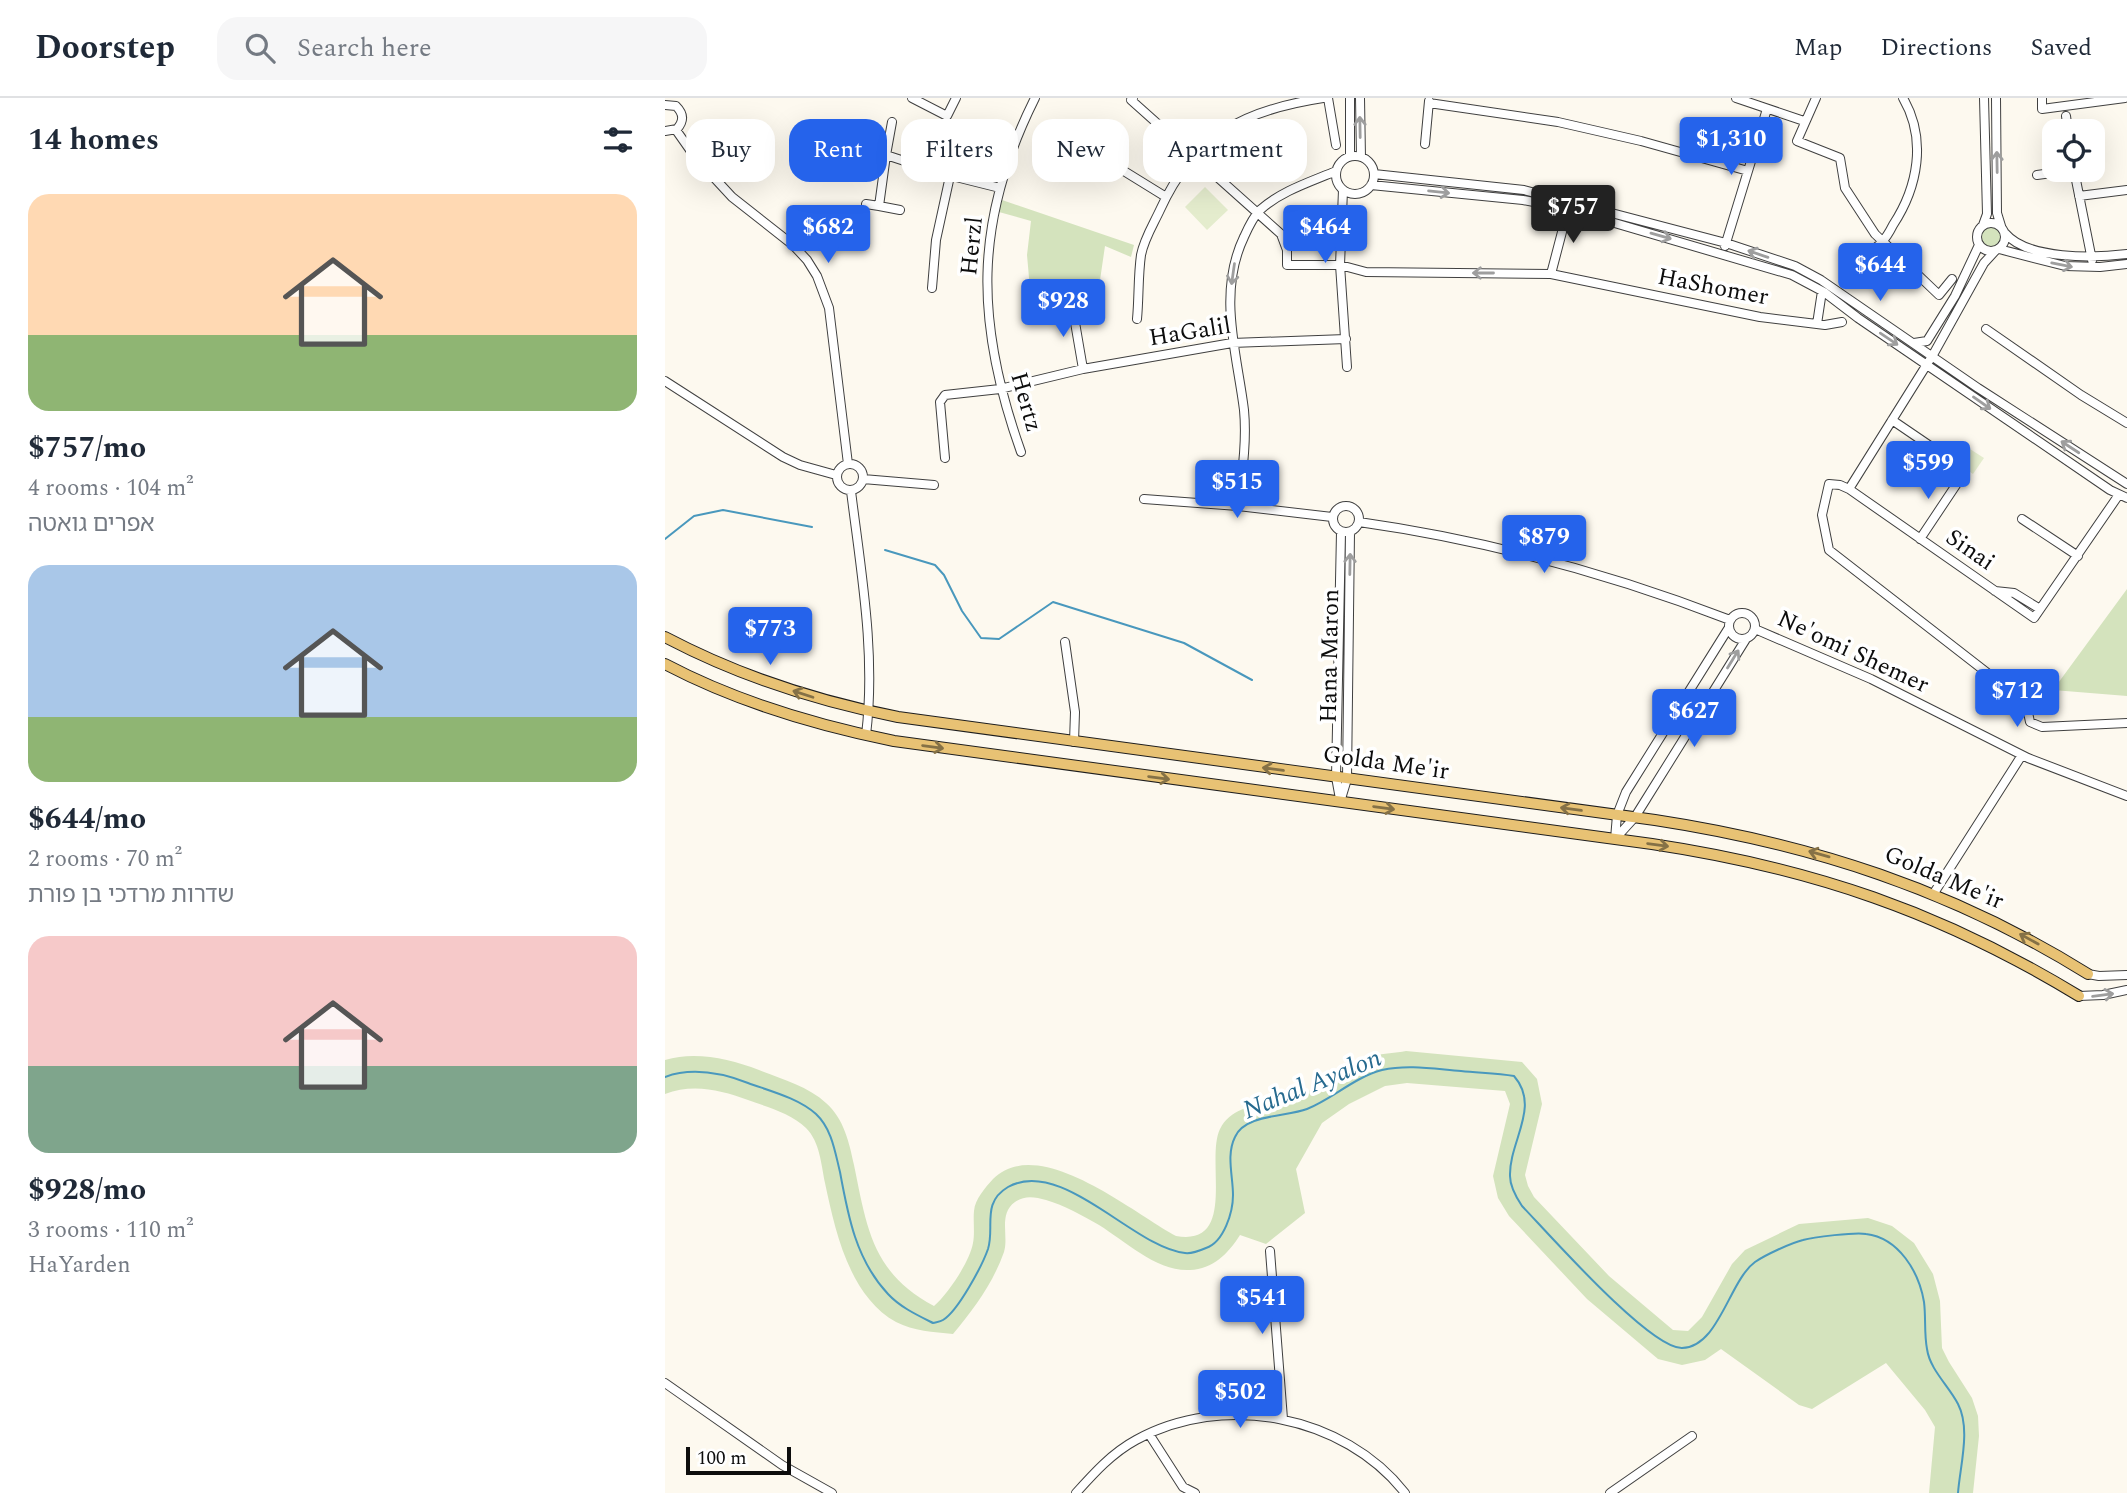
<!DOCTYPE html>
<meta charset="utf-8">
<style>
body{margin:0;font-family:Spectral,"Noto Sans Hebrew",serif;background:#f6f6f7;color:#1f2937;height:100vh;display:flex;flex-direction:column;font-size:26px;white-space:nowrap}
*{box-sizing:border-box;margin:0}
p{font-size:23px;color:#747a83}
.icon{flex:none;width:38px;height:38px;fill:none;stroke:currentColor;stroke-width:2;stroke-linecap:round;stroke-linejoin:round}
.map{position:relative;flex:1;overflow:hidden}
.drawer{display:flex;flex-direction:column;background:#fff;width:665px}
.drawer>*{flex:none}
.hud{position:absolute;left:21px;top:21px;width:665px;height:63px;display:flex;gap:14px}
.fabs{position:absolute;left:1377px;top:21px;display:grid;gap:14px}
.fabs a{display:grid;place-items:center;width:63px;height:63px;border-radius:14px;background:#fff;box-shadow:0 7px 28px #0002;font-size:35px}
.scale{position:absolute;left:21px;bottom:18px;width:105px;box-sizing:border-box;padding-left:7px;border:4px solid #0d0d0d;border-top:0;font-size:19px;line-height:24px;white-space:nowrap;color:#0d0d0d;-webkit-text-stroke:5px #fff;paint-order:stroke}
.price{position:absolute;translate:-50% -60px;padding:0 16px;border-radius:7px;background:#2563eb;color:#fff;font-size:23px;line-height:46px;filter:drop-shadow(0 2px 4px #0008)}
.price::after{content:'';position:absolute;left:50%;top:42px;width:21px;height:16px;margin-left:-10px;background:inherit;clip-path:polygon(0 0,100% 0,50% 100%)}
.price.current{background:#222;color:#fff}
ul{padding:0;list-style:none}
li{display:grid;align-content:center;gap:14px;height:371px;padding:0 28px}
li span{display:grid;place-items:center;height:217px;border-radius:21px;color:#555}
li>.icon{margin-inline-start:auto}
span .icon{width:126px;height:126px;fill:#fffc;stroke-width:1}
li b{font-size:30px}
h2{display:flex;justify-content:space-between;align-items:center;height:84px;padding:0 28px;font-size:30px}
.chip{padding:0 24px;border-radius:21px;background:#fff;box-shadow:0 7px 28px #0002;font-size:24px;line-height:63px}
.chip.current{background:#2563eb;color:#fff}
header{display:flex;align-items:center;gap:42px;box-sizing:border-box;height:98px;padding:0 35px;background:#fff;border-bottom:2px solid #e0e1e3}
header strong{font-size:33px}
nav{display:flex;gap:38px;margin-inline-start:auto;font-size:24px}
.search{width:490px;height:63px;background:#f6f6f7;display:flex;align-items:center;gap:18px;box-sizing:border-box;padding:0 24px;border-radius:21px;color:#747a83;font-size:26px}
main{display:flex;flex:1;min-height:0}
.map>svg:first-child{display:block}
.green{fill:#d4e3bd}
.pitch{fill:#e4eccd}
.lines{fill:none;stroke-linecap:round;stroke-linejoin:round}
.stream{stroke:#4998bd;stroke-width:2}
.minor-casing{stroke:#404040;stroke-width:10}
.major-casing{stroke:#1e1e1e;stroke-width:12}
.minor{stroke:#fff;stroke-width:8}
.major{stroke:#e8c274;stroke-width:10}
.oneway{stroke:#9e9e9e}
.oneway2{stroke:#857146}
.labels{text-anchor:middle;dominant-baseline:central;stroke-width:7;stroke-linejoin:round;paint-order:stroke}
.street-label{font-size:24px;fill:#0d0d0d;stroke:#fff}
.water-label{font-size:26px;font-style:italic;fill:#266a8f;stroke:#fff}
</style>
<header>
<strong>Doorstep</strong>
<div class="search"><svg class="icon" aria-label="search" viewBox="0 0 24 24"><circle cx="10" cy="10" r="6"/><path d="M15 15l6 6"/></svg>Search here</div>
<nav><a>Map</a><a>Directions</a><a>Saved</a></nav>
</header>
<main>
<section class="drawer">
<h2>14 homes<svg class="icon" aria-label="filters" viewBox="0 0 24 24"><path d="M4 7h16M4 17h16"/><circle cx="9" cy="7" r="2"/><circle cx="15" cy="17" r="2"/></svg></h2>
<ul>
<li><span style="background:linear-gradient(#ffd9b3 65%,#8fb573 0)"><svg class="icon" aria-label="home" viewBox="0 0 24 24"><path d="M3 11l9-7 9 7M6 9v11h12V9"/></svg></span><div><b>$757/mo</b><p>4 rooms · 104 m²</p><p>אפרים גואטה</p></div></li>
<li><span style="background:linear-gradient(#a9c7e8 70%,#8fb573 0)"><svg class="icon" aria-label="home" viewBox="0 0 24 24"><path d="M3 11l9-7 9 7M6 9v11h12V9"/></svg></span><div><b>$644/mo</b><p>2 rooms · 70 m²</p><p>שדרות מרדכי בן פורת</p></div></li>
<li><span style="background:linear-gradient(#f6c9c9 60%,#7fa58c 0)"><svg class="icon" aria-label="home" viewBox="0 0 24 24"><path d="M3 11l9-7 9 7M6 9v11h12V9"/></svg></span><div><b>$928/mo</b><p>3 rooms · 110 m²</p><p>HaYarden</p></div></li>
</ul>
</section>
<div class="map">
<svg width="1462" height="1395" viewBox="0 0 1462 1395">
<rect width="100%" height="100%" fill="#fdf9ef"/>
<path class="green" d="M337 102 469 147 466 159 440 148 434 189 366 202 362 157 366 123 334 114Z
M1314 139a12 12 0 1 1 24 0a12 12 0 1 1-24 0Z
M1462 491V598L1388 592Z
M741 953 857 964 872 981 877 1006 860 1077 863 1088 869 1099 944 1178 1008 1232 1023 1233 1037 1219 1067 1166 1080 1152 1134 1126 1203 1120 1227 1128 1249 1145 1268 1176 1275 1203 1277 1250 1284 1264 1307 1300 1313 1318 1314 1338 1308 1395H1264L1270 1329 1260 1312 1221 1265 1147 1311 1134 1307 1056 1251 1040 1262 1017 1267 993 1261 922 1201 844 1118 833 1100 828 1078 845 1006 840 993 742 985 720 988 684 1006 657 1025 631 1071 640 1115 601 1146 575 1137C563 1156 548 1171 525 1172 492 1174 460 1143 434 1127 418 1118 399 1107 381 1102 370 1099 360 1097 350 1104 333 1116 344 1138 339 1154 328 1185 309 1211 288 1236 268 1234 249 1233 231 1224 184 1198 170 1132 160 1085 156 1066 155 1044 141 1030 126 1015 102 1009 83 1002 56 992 28 985 0 996V962C31 953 64 961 94 972 116 981 143 988 161 1005 179 1021 184 1044 189 1067 202 1130 207 1175 269 1208 283 1196 305 1163 308 1145 310 1135 308 1123 309 1113 310 1101 320 1090 328 1081 374 1035 469 1116 511 1138 573 1149 540 1062 555 1031 570 1002 611 1007 637 996 662 986 684 968 709 958 718 955 731 955 741 953Z"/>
<path class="pitch" d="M540 89 563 112 542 132 520 109Z
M1294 344 1319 360 1308 376 1283 359Z"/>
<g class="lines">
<path class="stream" d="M0 441 29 418 58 412 147 429
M220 452 270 467 279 477 297 513 316 540 334 541 388 504 519 545 587 582
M0 979C27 969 57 975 83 985 105 993 133 1000 151 1016 167 1031 170 1054 175 1074 183 1118 191 1162 223 1196 235 1209 252 1217 268 1225 271 1224 275 1224 278 1222 293 1213 317 1168 323 1151 330 1129 316 1105 343 1089 397 1059 469 1150 520 1155 527 1156 534 1153 541 1150 559 1144 568 1114 568 1097 568 1078 561 1057 570 1039 580 1016 621 1019 642 1011 667 1001 690 979 717 972 743 966 770 971 796 973 814 975 831 975 849 978 876 1009 844 1043 845 1078 845 1089 851 1099 857 1108 883 1135 985 1251 1017 1250 1054 1249 1064 1183 1090 1164 1100 1157 1126 1145 1138 1142 1148 1139 1191 1134 1201 1136 1234 1140 1254 1174 1259 1204 1261 1219 1259 1236 1262 1251 1265 1272 1284 1288 1293 1306 1306 1331 1295 1368 1293 1395"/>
<g class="minor-casing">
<path id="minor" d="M247 0 282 18 291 0
M468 0 466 2 616 136 622 152V167H675L701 174 886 176 1095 219 1160 227 1177 224
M663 0 671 47
M685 0V58
M695 0 696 59
M1071 0 1139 23
M1151 0 1132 43 1175 60 1180 90 1210 136 1274 197 1287 181
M1331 0 1332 115 1336 128
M1377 0V11L1460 0
M764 5 893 24 976 43 1083 73
M0 7 11 8C19 16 19 23 12 31L0 33
M1401 18 1403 33
M227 24 221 57 279 76 335 90
M11 32 30 59 67 99 128 147 142 162 152 178 164 210 183 366
M760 46 764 3
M221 57 214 108 235 112
M433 57 501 99
M671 77a19 19 0 1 1 38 0a19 19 0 1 1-38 0Z
M1409 72 1427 162
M709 76 859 92 1061 145 1130 168 1156 182 1313 290 1462 386
M1372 77 1409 72
M706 87 858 102 895 109 1127 177 1159 194 1193 220 1445 392 1462 400
M678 92 675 167 682 269
M1414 98 1462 92
M201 106 214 108
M1312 139a14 14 0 1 1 28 0a14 14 0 1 1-28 0Z
M1318 127 1322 116 1319 0
M1340 135C1362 162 1430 160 1462 156
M1060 148 1102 11
M1334 151 1400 168 1435 169 1462 166
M1195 162C1202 156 1210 151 1216 145 1221 140 1225 133 1228 127 1253 89 1262 41 1238 0
M886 176 903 111
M267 190 271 142 285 78
M407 207 418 271
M472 221C474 200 473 178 476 157 479 141 488 127 495 112 529 37 579 12 658 0
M1152 226 1157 193
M1321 231 1416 297 1462 325
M1249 245 1262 243 1290 198 1314 147
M0 283 118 359 135 367 171 377
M1227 322 1271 352 1256 375
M356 354C310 225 308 124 370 0
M280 360 275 304 280 297 335 291 418 271 567 245 681 241
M172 379a13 13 0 1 1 26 0a13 13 0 1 1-26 0Z
M198 381 269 387
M1184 391 1269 255 1319 165 1331 152
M186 393C196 474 211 556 201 637
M1453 398 1369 520 1184 391 1175 387 1164 386 1157 417 1164 452 1361 605 1365 624 1377 629 1462 625
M479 401 573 408 667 419
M668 421a13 13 0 1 1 26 0a13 13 0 1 1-26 0Z
M573 408C577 376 582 344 579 312 572 255 552 195 579 139 583 130 588 119 595 112 616 93 645 84 671 73
M1357 421 1413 458
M694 424C821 442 946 476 1065 522
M1255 441 1295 381
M1330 493 1349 495 1375 511
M1064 528a13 13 0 1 1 26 0a13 13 0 1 1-26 0Z
M1090 531 1206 581 1363 660 1462 698
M400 544 410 614 409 644
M675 701 671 679 676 434
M675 704 682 681 685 434
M950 741 952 717 961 694 1063 531
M950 741 970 719 1081 541
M1269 795 1357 657
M1423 876 1434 878 1462 877
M1414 898 1438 897 1462 892
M605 1153 618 1321
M0 1285 117 1367 167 1395
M484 1336 518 1389 530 1395
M411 1395C429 1375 447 1355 471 1342 558 1294 679 1317 740 1395
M945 1395 1027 1338"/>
</g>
<g class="major-casing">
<path id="major" d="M0 539C74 578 151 603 233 619L990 722C1147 746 1288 792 1423 876
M0 566C72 604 150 627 229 643L987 746C1147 770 1276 814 1414 898"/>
</g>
<use href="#minor" class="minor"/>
<use href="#major" class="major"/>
</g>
<defs><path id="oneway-shaft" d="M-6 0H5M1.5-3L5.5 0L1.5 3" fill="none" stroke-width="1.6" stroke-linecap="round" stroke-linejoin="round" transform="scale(1.75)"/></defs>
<g class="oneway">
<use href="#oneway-shaft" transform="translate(695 29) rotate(-91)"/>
<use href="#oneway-shaft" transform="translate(1332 64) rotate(-91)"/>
<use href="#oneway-shaft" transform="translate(774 94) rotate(6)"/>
<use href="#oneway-shaft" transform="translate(996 138) rotate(16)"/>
<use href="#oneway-shaft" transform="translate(1093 156) rotate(-161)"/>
<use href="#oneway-shaft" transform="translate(1397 167) rotate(11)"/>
<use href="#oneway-shaft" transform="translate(818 175) rotate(-180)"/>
<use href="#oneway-shaft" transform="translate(568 176) rotate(98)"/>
<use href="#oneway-shaft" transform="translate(1224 241) rotate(34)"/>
<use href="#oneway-shaft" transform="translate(1317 305) rotate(35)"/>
<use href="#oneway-shaft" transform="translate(1405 349) rotate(-147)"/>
<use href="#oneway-shaft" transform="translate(685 466) rotate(-89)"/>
<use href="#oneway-shaft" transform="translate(1068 561) rotate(-58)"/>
<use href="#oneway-shaft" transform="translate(1438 897) rotate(-7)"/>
</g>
<g class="oneway2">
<use href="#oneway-shaft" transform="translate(138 596) rotate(-162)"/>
<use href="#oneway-shaft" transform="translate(268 649) rotate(8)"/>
<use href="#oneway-shaft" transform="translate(608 671) rotate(-172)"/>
<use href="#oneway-shaft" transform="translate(494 680) rotate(8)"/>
<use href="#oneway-shaft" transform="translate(719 710) rotate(8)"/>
<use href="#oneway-shaft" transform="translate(906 711) rotate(-172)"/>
<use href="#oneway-shaft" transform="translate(993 747) rotate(8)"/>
<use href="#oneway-shaft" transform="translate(1154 756) rotate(-164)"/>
<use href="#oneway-shaft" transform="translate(1364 841) rotate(-151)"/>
</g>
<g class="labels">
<g class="street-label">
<text transform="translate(307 148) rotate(-84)">Herzl</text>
<text transform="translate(1048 189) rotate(11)">HaShomer</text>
<text transform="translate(525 234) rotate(-9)">HaGalil</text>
<text transform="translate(361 304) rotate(74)">Hertz</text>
<text transform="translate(1305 452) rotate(35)">Sinai</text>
<text transform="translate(1188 554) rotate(25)">Ne'omi Shemer</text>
<text transform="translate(665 558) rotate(-89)">Hana Maron</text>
<text transform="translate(721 665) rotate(8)">Golda Me'ir</text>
<text transform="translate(1279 780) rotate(23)">Golda Me'ir</text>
</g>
<g class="water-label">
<text transform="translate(647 986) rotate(-22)">Nahal Ayalon</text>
</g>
</g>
</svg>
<div class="fabs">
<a><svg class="icon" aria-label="locate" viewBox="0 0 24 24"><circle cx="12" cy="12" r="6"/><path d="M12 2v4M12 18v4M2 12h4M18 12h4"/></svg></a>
</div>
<div class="scale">100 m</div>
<b class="price" style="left:1066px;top:79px">$1,310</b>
<b class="price current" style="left:908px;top:147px">$757</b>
<b class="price" style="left:163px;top:167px">$682</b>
<b class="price" style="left:660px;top:167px">$464</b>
<b class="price" style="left:1215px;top:205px">$644</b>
<b class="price" style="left:398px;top:241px">$928</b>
<b class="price" style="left:1263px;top:403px">$599</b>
<b class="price" style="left:572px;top:422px">$515</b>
<b class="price" style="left:879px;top:477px">$879</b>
<b class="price" style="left:105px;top:569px">$773</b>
<b class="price" style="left:1352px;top:631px">$712</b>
<b class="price" style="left:1029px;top:651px">$627</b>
<b class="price" style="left:597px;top:1238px">$541</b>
<b class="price" style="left:575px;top:1332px">$502</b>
<div class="hud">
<a class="chip">Buy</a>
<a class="chip current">Rent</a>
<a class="chip">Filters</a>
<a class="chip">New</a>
<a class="chip">Apartment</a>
</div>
</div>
</main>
